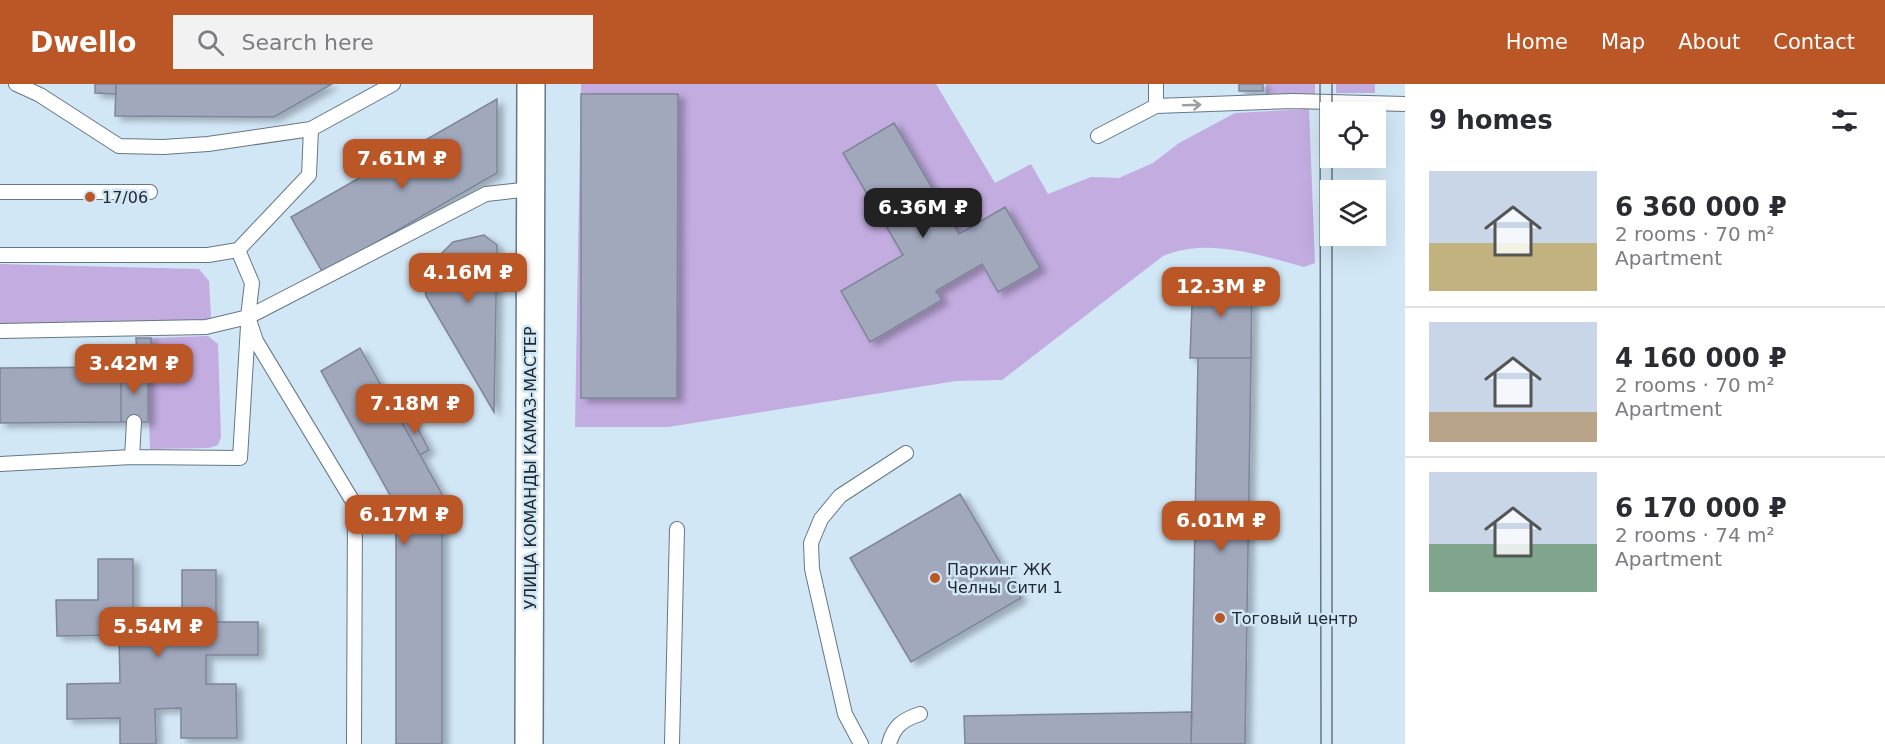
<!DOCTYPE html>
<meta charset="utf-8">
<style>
body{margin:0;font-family:"DejaVu Sans",sans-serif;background:#f2f2f3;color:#2b2b33;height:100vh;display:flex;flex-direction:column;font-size:22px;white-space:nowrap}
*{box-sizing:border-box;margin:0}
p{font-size:20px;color:#7c7c81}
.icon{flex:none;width:33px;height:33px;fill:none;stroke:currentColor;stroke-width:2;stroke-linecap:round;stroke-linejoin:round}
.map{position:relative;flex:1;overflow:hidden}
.side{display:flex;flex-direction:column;background:#fff;width:480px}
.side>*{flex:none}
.fabs{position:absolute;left:1320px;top:18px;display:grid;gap:12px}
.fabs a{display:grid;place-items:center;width:66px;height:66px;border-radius:0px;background:#fff;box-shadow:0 6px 24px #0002;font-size:30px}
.price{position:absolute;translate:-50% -51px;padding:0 14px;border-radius:12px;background:#bb5626;color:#fff;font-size:20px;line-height:39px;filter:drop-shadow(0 2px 3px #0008)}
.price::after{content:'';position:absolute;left:50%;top:36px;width:18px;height:14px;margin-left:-9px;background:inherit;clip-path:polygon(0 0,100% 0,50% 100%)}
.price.on{background:#222;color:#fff}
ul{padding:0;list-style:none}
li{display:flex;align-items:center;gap:18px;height:150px;padding:0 24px}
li+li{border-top:2px solid #e1e1e2}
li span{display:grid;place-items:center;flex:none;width:168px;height:120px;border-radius:0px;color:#555}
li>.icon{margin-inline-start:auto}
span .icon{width:72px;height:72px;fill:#fffc;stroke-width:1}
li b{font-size:26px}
h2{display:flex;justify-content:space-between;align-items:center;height:72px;padding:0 24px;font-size:26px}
header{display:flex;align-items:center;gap:36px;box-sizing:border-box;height:84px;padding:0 30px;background:#bb5626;color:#fff}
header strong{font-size:28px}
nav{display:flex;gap:33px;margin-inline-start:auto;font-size:21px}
.search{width:420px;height:54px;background:#f2f2f3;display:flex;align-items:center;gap:15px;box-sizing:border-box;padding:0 21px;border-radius:0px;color:#7c7c81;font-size:22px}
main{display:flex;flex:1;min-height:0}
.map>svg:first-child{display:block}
.green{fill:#c2ace0}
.building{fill:#a1a8bc;stroke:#7e8598;stroke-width:1.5;filter:url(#shadow)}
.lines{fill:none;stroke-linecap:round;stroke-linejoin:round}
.service-casing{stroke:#647784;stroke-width:16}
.minor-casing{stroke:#647784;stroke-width:30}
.service{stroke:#fff;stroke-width:14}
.minor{stroke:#fff;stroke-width:27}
.tram{stroke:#68767f;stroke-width:1.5}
.oneway{stroke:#9c9fa2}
.poi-dot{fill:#bb5626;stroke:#d2e7f6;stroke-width:2}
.labels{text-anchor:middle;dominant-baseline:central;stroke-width:5;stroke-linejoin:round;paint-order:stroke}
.poi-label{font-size:16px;fill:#222a30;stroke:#d2e7f6;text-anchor:start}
.street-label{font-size:16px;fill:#222a30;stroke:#d2e7f6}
</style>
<header>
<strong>Dwello</strong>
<div class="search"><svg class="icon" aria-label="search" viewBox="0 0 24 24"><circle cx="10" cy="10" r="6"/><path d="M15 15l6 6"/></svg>Search here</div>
<nav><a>Home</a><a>Map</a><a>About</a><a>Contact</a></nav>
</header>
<main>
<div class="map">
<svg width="1405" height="660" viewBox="0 0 1405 660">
<defs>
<filter id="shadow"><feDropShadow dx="6" dy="4" stdDeviation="3" flood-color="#0004"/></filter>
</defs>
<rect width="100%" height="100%" fill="#d2e7f6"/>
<path class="green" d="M581 0H936L995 99 1031 80 1048 110 1091 93 1119 94 1153 79 1179 59 1235 29 1309 25 1315 179 1304 183C1258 171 1208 153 1163 172L1002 296 956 297 668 343H575Z
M1266 0H1315V10L1266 11Z
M1336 0H1375V9H1336Z
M0 180 199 185 209 197 211 233 200 242 0 240Z
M208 252 218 260 221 353 218 361 209 364 150 365 147 275 151 274V254Z"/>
<path class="building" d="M95 0H116V10L95 9Z
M116 0H332L274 33 115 32Z
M1239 0H1263V7H1239Z
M581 10H678L677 314H581Z
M497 15V89L323 189 291 133Z
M894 39 959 150 1005 123 1040 184 998 208 982 180 936 207 942 216 870 258 841 207 903 171 843 69Z
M484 151 497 161 494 328 426 212 424 198 426 185 453 158Z
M1193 193 1252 194 1251 274H1190Z
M136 254H151V275H137Z
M360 264 442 410V660H396V422L321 287Z
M1198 274H1251L1245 660H1191Z
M121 283V338L0 339V284Z
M121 283H148V338H121Z
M411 332 429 366 420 371 401 337Z
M960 410 1021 514 911 578 850 474Z
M98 475H133V538L182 537V486H216V538H258V571H206V600H236L237 654H181V624L155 625 156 660H120V634L67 635V600L120 599 119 551 57 552 56 516H98Z
M1192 628 1191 660H965L964 632Z"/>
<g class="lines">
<g class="service-casing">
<path id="service" d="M16 0 40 11 119 62 163 63 208 60 311 45 393 0
M1156 0V22L1293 17 1405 20
M1098 52 1156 22
M0 108H150
M238 166 309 91 311 45
M0 171H208L238 166 252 199 248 233 486 110 531 105
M248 233 256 257 355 421 354 660
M0 247 206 243 248 233
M132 373 134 338
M0 380 132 373 240 374 248 242
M672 660 677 445
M861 660 845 630 812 485 811 459 821 435 840 412 906 369
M889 660C894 642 902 636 920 630"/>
</g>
<g class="minor-casing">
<path id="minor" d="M529 660 531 0"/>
</g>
<use href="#service" class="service"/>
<use href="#minor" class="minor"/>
<path class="tram" d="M1320 0 1321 660
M1332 0V28
M1332 74V106
M1332 660V152"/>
</g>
<defs><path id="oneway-shaft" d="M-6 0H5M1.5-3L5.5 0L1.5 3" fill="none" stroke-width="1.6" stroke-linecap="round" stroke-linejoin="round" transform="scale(1.5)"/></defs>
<use class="oneway" href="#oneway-shaft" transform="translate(1192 21) rotate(-2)"/>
<g class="poi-dot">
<circle cx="90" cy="113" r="6"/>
<circle cx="935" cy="494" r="6"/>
<circle cx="1220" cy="534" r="6"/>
</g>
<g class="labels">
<g class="poi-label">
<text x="102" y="113">17/06</text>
<text x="947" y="485">Паркинг ЖК<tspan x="947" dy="18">Челны Сити 1</tspan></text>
<text x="1232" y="534">Тоговый центр</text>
</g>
<g class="street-label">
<text transform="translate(530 384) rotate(-90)">УЛИЦА КОМАНДЫ КАМАЗ-МАСТЕР</text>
</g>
</g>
</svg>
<div class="fabs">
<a><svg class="icon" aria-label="locate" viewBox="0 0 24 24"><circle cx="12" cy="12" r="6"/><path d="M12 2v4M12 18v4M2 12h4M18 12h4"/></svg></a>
<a><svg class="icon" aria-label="layers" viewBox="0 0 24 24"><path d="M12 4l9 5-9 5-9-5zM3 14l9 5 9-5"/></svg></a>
</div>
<b class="price" style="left:402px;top:106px">7.61M ₽</b>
<b class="price on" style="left:923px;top:155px">6.36M ₽</b>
<b class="price" style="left:468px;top:220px">4.16M ₽</b>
<b class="price" style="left:1221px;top:234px">12.3M ₽</b>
<b class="price" style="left:134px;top:311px">3.42M ₽</b>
<b class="price" style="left:415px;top:351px">7.18M ₽</b>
<b class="price" style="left:404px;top:462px">6.17M ₽</b>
<b class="price" style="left:1221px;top:468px">6.01M ₽</b>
<b class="price" style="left:158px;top:574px">5.54M ₽</b>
</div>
<section class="side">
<h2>9 homes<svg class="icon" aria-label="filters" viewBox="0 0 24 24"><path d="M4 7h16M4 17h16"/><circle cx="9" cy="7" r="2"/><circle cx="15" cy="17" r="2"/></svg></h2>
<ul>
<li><span style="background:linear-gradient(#c9d6e8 60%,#c2b280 0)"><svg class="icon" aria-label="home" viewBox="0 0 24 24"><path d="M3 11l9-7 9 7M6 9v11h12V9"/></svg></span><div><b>6 360 000 ₽</b><p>2 rooms · 70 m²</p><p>Apartment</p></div></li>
<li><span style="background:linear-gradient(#c9d6e8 75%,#b9a48a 0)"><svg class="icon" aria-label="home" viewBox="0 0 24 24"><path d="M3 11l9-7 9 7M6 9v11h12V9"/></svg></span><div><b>4 160 000 ₽</b><p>2 rooms · 70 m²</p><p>Apartment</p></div></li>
<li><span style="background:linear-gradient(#c9d6e8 60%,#7fa58c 0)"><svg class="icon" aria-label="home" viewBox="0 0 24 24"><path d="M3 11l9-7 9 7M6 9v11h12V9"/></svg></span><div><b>6 170 000 ₽</b><p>2 rooms · 74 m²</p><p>Apartment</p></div></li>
</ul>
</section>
</main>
